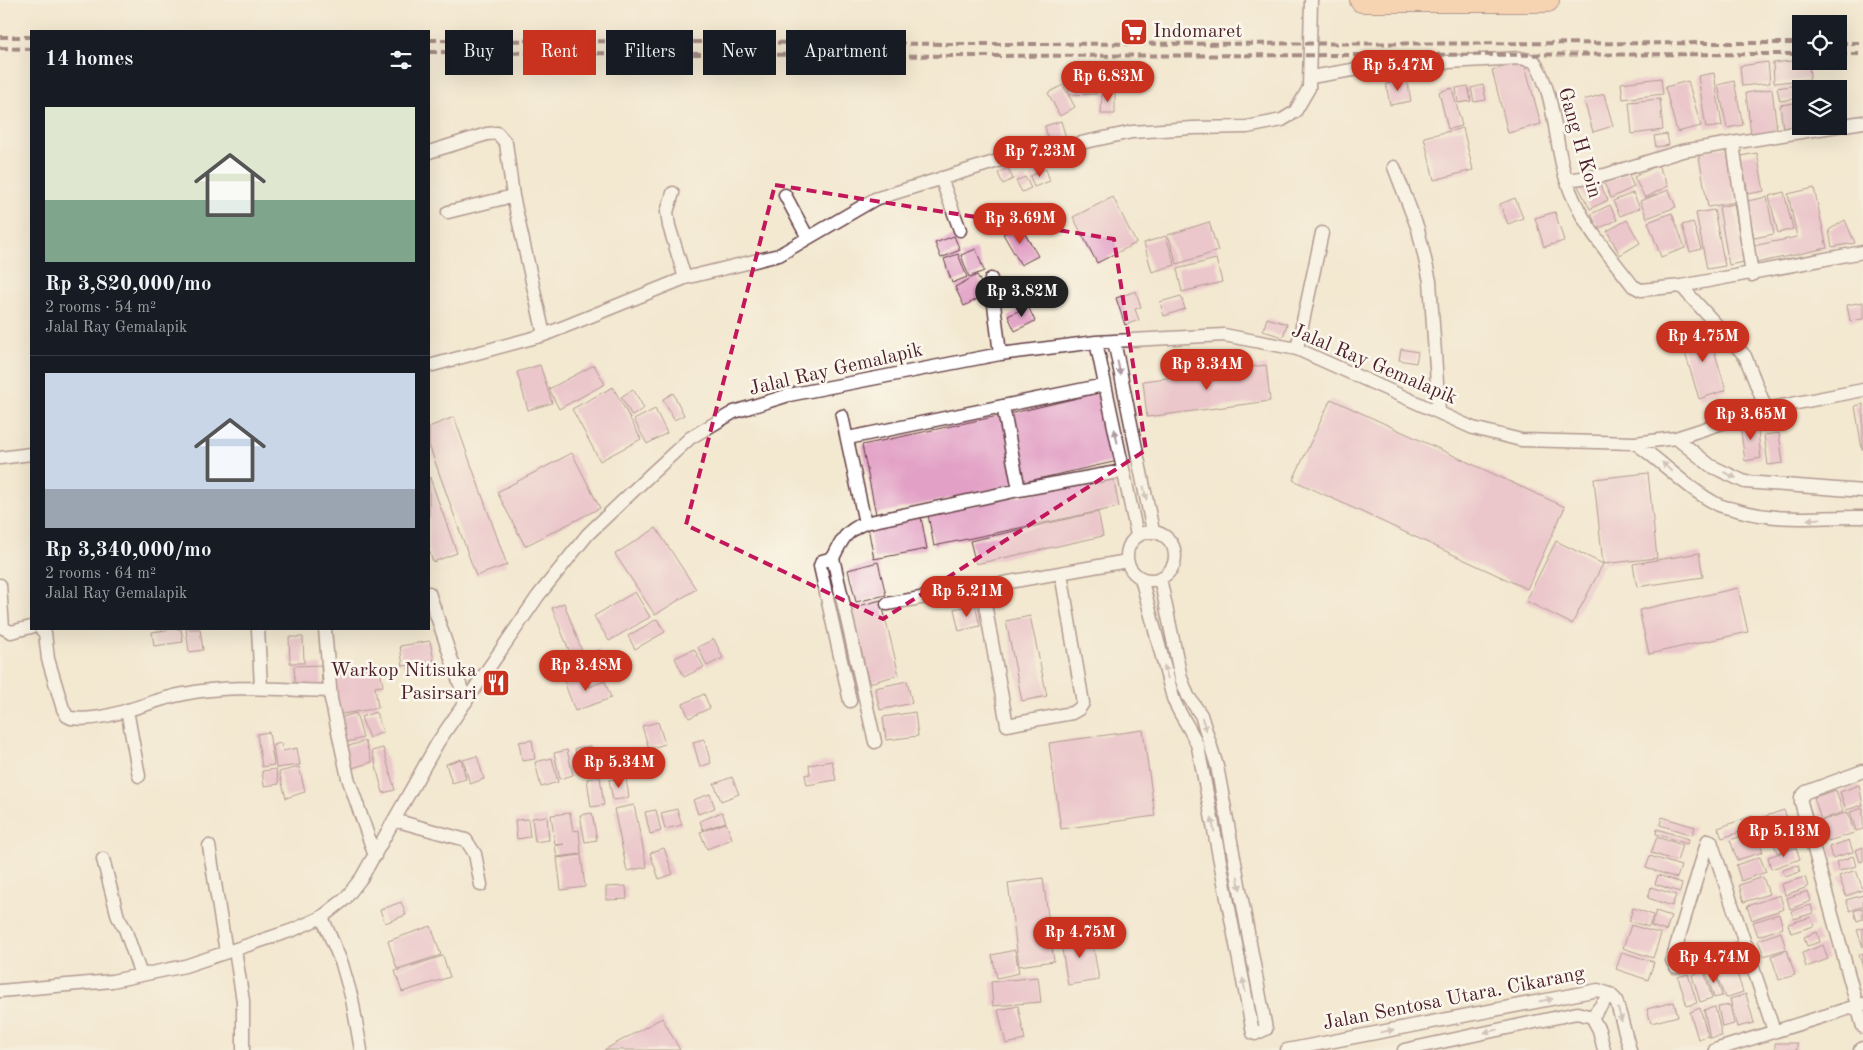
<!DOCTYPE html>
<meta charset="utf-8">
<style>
body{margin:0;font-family:"Old Standard TT",serif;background:#242831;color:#f1f3f6;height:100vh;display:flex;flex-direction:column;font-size:19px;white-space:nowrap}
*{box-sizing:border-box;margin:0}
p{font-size:16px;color:#9ea1a6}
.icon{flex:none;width:28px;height:28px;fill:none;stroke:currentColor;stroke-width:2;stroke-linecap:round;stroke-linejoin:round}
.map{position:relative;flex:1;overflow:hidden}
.sheet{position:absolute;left:30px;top:30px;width:400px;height:600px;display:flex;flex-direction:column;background:#171b24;border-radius:0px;box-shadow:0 5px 20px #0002}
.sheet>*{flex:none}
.guide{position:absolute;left:445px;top:30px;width:475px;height:45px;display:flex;gap:10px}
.controls{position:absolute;left:1792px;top:15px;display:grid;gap:10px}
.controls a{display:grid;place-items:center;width:55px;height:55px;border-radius:0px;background:#171b24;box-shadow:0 5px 20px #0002;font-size:25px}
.price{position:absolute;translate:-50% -42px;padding:0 11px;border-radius:18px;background:#c8321e;color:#fff;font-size:16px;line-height:32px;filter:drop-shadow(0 1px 2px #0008)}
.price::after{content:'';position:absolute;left:50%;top:30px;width:15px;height:11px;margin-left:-8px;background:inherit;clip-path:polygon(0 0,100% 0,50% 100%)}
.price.current{background:#222;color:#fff}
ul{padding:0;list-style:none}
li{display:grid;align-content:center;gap:10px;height:265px;padding:0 15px}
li+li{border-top:1px solid #363941}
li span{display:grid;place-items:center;height:155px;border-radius:0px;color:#555}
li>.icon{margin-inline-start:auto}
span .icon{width:90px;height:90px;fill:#fffc;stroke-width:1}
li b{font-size:21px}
h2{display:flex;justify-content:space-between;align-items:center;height:60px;padding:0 15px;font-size:21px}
.tag{padding:0 18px;border-radius:0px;background:#171b24;box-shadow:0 5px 20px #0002;font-size:18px;line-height:45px}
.tag.current{background:#c8321e;color:#fff}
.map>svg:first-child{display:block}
.building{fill:#e2a0c6}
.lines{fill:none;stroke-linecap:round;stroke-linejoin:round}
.minor-casing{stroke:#633d44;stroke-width:15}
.motorway-casing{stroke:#633d44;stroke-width:26}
.minor{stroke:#fff;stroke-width:12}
.motorway{stroke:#fbbb8d;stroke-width:24}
.rail{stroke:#4a1f2b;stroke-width:4;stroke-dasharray:8 4;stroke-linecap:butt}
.oneway{fill:#ae9aa0}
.marked{fill:none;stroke:#c2185b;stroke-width:4;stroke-dasharray:10 6;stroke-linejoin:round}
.labels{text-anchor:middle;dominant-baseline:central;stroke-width:5;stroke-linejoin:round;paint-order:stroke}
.poi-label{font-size:20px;fill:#4a1f2b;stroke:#fbf7ec;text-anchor:start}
.street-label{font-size:20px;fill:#4a1f2b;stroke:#fbf7ec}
</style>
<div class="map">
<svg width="1863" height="1050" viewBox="0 0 1863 1050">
<rect width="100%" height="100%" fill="#fbf7ec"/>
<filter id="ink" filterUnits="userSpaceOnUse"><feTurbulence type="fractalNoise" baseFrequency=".02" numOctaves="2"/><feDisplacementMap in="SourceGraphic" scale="10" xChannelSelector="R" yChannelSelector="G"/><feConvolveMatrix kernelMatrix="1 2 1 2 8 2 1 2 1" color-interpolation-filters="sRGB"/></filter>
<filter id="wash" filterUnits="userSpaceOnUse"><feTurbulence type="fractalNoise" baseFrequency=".0096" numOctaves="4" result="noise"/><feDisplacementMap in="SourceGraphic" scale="20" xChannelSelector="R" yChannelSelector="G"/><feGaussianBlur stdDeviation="1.12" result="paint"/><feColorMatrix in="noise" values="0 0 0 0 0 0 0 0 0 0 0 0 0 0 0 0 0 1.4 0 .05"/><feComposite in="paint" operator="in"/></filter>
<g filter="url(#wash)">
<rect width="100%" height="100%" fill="#f3e8d0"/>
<g id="blocks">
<path class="building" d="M1801 60 1809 61 1810 79 1774 83 1773 63Z
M1524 62 1541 124 1508 133 1492 70Z
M1768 62 1770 83 1742 86 1740 66Z
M1714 73 1722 126 1706 128 1698 76Z
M1661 78 1663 94 1623 99 1621 83Z
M1095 80 1096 94 1069 95 1068 82Z
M1407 80 1411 101 1390 105 1386 84Z
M1688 81 1701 126 1677 132 1665 87Z
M1734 81 1743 125 1727 128 1718 85Z
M1809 83 1810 89H1801V98L1780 101 1777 88Z
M1063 85 1075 107 1060 116 1048 93Z
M1483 85 1486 100 1474 102 1471 88Z
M1468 86 1471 101 1458 103 1456 88Z
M1452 88 1462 126 1448 129 1439 92Z
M1772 89 1777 130 1751 134 1746 93Z
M1102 92H1115V114H1101Z
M1604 94 1613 126 1593 132 1584 100Z
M1660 99 1663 130 1632 134 1629 102Z
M1801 102V126L1783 130 1780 105Z
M1061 121 1066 138 1049 143 1045 126Z
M1463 128 1473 170 1434 180 1424 137Z
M1667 134 1669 145 1656 147 1654 136Z
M1726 147 1736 202 1708 207 1698 152Z
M1757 153 1764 191 1748 194 1741 156Z
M1658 165 1668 186 1645 198 1634 177Z
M1008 168 1013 179 1003 184 998 173Z
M1046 169 1050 181 1034 187 1030 176Z
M1628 173 1634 187 1611 198 1604 183Z
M1596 176 1608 200 1590 209 1578 186Z
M1025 177 1031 188 1022 192 1016 181Z
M1814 188 1827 248 1756 263 1753 246 1797 237 1788 194Z
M1669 190 1676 207 1647 218 1640 201Z
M1784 192 1793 229 1778 233 1769 196Z
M1633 193 1640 208 1620 216 1613 201Z
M1113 197 1136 243 1097 263 1073 217Z
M1767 197 1774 234 1754 238 1747 201Z
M1515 198 1523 218 1508 224 1500 204Z
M1734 204 1744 262 1729 265 1719 207Z
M1610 205 1617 220 1598 229 1591 214Z
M1714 210 1725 266 1707 269 1696 213Z
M1555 212 1564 241 1544 247 1535 218Z
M1672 213 1685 248 1661 257 1648 222Z
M1627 220 1640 243 1620 255 1607 231Z
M1845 220 1855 243 1832 247 1829 230Z
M1209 222 1218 251 1177 264 1168 235Z
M1693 222 1701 249 1690 252 1682 225Z
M1020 225 1038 256 1021 265 1003 234Z
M954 236 960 250 941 258 935 243Z
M1166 236 1175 265 1152 272 1144 243Z
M976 249 984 271 969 277 961 255Z
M958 254 967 277 952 283 944 259Z
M1216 259 1222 282 1182 292 1177 269Z
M977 275 987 294 964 306 955 287Z
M1136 291 1141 307 1135 309 1139 320 1125 325 1116 298Z
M1181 296 1185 309 1164 316 1160 302Z
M1863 302V319L1850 321 1847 305Z
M1028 306 1035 321 1015 331 1008 316Z
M1267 318 1287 324 1283 337 1263 331Z
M1707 327 1726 390 1699 399 1680 336Z
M1401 349 1418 352 1416 363 1399 360Z
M540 365 552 403 528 410 517 372Z
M594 365 605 384 559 409 549 389Z
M1266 365 1270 401 1147 417 1143 381Z
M613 387 641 439 600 461 572 409Z
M633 389 644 408 632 416 621 397Z
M1103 392 1118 461 1024 482 1009 414Z
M673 393 684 415 674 420 663 399Z
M1331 399 1565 507 1527 589 1293 480Z
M1863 404V449H1862L1855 406Z
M655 409 667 433 647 444 634 420Z
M1003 415 1018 484 876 514 862 445Z
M454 417 507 565 476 576 429 445V427Z
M1757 422 1761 458 1745 461 1740 425Z
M1779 433 1783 463 1768 465 1764 435Z
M572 453 600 508 525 546 497 492Z
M1648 473 1657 558 1603 564 1594 479Z
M429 475 457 553 433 562 429 550Z
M1113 476 1119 507 934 546 928 515Z
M1098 512 1103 536 976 564 970 541Z
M921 517 927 549 874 559 868 527Z
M656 528 696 589 655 615 615 554Z
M1556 541 1603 564 1572 624 1526 601Z
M1699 553 1703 577 1637 587 1633 564Z
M878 562 886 595 856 602 848 570Z
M1738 588 1748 632 1649 654 1639 610Z
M635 592 650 617 609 641 594 616Z
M881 600 899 675 869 683 851 608Z
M564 603 583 654 572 658 552 608Z
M975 604 980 626 959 631 954 609Z
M1030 616 1047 696 1022 701 1006 621Z
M657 619 665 632 635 649 628 636Z
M173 629H181L183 642 154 646 152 632Z
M186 629H200L203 650 189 652Z
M289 637H303L304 663H290Z
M714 639 723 658 707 666 698 647Z
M430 641 434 661 403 666 400 646Z
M694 649 704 667 684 677 675 658Z
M599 650 604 660 590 666 586 656Z
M321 665 322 685H295L294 666Z
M373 669V671L380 670 383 686 375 687 378 708 337 715 331 675Z
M584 673 589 687 605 681 611 698 575 711 564 681Z
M907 681 912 703 880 710 875 688Z
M704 694 710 708 689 718 683 704Z
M376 712 383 732 369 738 361 717Z
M915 712 918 736 886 740 883 717Z
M356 713 363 738 343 743 336 719Z
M658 722 665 744 649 749 642 726Z
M1143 730 1155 816 1061 829 1049 743Z
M269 732 274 765 262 767 257 734Z
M704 739 711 763 700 767 693 742Z
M532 740 535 759 522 761 519 742Z
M365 741 372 762 349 769 343 748Z
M281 743 283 751 297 748 300 765 276 768 273 745Z
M591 746 594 772 578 774 575 748Z
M383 748 395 790 383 793 372 751Z
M567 750 573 775 560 779 554 753Z
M477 756 484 779 470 784 463 760Z
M648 756V760L655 758 657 766 624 773 622 760Z
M552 758 558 782 541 787 535 762Z
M461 759 466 779 452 783 446 764Z
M832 761 836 780 807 785 805 775 810 774 809 765Z
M299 767 305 792 286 798 279 772Z
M276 769 279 784 264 786 262 771Z
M600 777 604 805 591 807 587 779Z
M732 777 739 794 721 801 714 784Z
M626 778 629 798 613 800 609 780Z
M1859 785 1863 805 1846 810 1840 792Z
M1836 790 1843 812 1821 820 1814 797Z
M710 794 715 808 698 814 693 800Z
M634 805 647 867 627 871 614 809Z
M1863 808V829L1856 831 1850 812Z
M677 809 682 825 665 829 661 813Z
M656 810 661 831 650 834 645 812Z
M1784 810 1787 820 1760 829 1757 819Z
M722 812 726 822 703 830 700 821Z
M1848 812 1854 833 1828 841 1821 821Z
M570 813 573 831 579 830 581 854 557 857 555 846 564 844 555 845 551 815Z
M592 813 597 840 585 842 580 815Z
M547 816 549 840 535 842 532 818Z
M1752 816 1755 827 1722 838 1718 828Z
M1662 817 1695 827 1692 835 1660 825Z
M528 819 530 837 517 839 515 820Z
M1792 821 1796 832 1767 842 1763 830Z
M726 823 732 839 707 849 700 832Z
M1657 829 1689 839 1687 844 1656 834Z
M1756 832 1763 852 1737 860 1730 840Z
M1792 834 1796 846 1777 853 1773 841Z
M1657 837 1682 845 1677 861 1651 853Z
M1849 840 1853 852 1832 858 1829 847Z
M1863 847V861L1860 862 1856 850Z
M664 848 673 874 659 879 650 853Z
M1796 848 1800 859 1771 869 1768 857Z
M581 855 585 887 561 890 557 858Z
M1650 856 1681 866 1677 878 1646 868Z
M1853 856 1856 866 1839 871 1836 862Z
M1760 857 1766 872 1741 881 1736 865Z
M1798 865 1800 872 1785 877 1783 870Z
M1856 870 1863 890 1846 896 1839 876Z
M1658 875 1682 883 1680 892 1655 884Z
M1763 877 1769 894 1744 902 1739 885Z
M1805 877 1808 887 1785 895 1782 884Z
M1043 878 1054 961 1019 966 1008 883Z
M626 886 627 899 606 900V887Z
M1651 887 1676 895 1672 906 1648 898Z
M1808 891 1811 901 1790 909 1787 898Z
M1780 895 1784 909 1752 920 1747 906Z
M1863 895V906L1850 911 1846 900Z
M401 902 406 915 385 923 380 910Z
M1811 905 1813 913 1794 919 1791 911Z
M1633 908 1653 915 1649 927 1629 921Z
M1863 908V919L1857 921 1854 911Z
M1656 911 1671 916 1666 931 1651 926Z
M1779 914 1783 928 1758 936 1753 922Z
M1811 917 1814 926 1791 933 1788 924Z
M1631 925 1661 934 1653 958 1623 948Z
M431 926 441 955 397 969 388 941Z
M1863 928V947L1857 930Z
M1091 932 1099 980 1068 985 1060 938Z
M1781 932 1786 949 1764 956 1758 940Z
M1817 932 1820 942 1807 946 1804 937Z
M1823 945 1828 959 1806 967 1802 953Z
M1015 950 1019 973 997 978 992 955Z
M1787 950 1795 975 1779 980 1771 956Z
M1622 952 1654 962 1648 980 1616 969Z
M1863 953V967L1859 955Z
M443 956 450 977 402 992 395 971Z
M1733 961 1743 992 1725 998 1714 968Z
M1714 969 1722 996 1714 998 1706 972Z
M1704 971 1712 998 1700 1002 1692 975Z
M1688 974 1697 1003 1687 1006 1678 977Z
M1038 977 1041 1002 993 1006 991 982Z
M1746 994 1754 1023 1737 1027 1730 999Z
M1674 1002 1678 1016 1651 1023 1647 1009Z
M1730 1005 1734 1024 1722 1027 1718 1007Z
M1018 1006 1025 1040 1006 1044 998 1010Z
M1715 1007 1722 1036 1710 1038 1704 1010Z
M1700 1008 1708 1036 1698 1039 1690 1012Z
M662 1018 680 1050H604Z
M1775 1043H1797V1050H1775Z"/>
</g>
</g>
<g filter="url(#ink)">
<use href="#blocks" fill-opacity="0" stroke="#633d44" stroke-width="1"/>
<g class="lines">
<g class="minor-casing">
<path id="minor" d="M1311 77 1376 66 1520 58 1534 61C1556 95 1554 142 1566 179 1579 221 1607 252 1633 286L1641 290 1681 286 1745 356 1766 409
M1733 144 1752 275
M429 152 487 134 497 133 506 143 513 196 544 335
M1394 167 1418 229 1430 281 1439 412
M941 178 960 230
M1566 180 1605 175 1682 151 1863 122
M673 193 667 212 669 226 685 278
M785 195 808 238
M448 212 513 196
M991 279 1000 354
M1681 286 1863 252
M1114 341 1153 531
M1096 342 1137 535
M1297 349 1322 233
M429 366 544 335 685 278 779 255 875 199 1001 160 1132 132 1193 128 1247 127 1282 120 1295 112 1309 88 1311 0
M1003 406 1019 490
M842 416 865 523
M848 438 1104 385
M1676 438 1711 466 1745 482 1863 491
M1635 443C1663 462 1685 487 1715 503 1721 507 1730 508 1737 510 1782 523 1818 516 1863 517
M0 458 31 454
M1127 556a24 24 0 1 1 48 0a24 24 0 1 1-48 0Z
M833 558 822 561 820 566 850 701
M1141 578 1173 698C1179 715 1191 728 1198 747L1253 1033 1255 1034 1266 1029 1217 766 1201 715 1188 696 1181 678 1160 578
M0 585 3 628 11 632 31 627
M982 587 1007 725 1072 713 1079 709 1083 703 1061 573
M429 593 466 702
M887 604 1127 561
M41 629 45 633 48 659 63 709 67 716 71 718C108 723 148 700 184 694 232 684 282 690 330 691
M258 629 261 687
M325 629 331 699 348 778 375 856
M127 710 139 776
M875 742 833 558C842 539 846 531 865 523L1019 490 1123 471
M1863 771 1806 792 1801 797V802L1863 1027
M394 820 466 840 475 854 481 885
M209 846 226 952
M103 859 118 917 125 929 141 975
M322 917 342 964 352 999 361 1050
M1747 946 1676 967 1672 960 1708 840 1711 841 1774 1031
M235 950 243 1001V1050
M0 991 112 981 185 966 293 930 322 917 345 899 362 877 438 742 538 596 588 534 651 474 690 438 734 412 789 395 1000 354 1096 342 1224 335 1297 349 1473 428 1521 440 1635 443 1676 438 1766 409 1863 390
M1592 1017 1610 994
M1287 1050 1598 990 1610 994 1616 1000 1630 1050
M1404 1050 1577 1013 1592 1017 1599 1030 1604 1050
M1715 1050 1863 1004
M1860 1050 1863 1048"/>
</g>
<g class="motorway-casing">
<path id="motorway" d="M1362 0H1547"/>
</g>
<use href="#minor" class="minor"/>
<use href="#motorway" class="motorway"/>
<path class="rail" d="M0 37H31
M429 40 954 44 1801 43
M1839 43H1863
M0 48 31 49
M429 52 954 56 1801 54
M1839 54H1863"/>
</g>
<defs><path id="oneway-solid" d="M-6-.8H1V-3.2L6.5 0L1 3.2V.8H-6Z" transform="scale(1.25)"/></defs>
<g class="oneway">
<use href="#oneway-solid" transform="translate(1119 368) rotate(78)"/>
<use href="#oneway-solid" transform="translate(1116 436) rotate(-102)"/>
<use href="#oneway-solid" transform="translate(1667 467) rotate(-136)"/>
<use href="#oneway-solid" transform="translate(1730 475) rotate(25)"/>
<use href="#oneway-solid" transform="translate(1145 493) rotate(78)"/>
<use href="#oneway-solid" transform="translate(1814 519) rotate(177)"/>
<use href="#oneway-solid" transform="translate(1166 672) rotate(-105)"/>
<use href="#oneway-solid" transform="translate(1204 724) rotate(72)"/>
<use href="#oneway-solid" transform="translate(1213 825) rotate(-101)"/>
<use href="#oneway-solid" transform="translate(1239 883) rotate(79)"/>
<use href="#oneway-solid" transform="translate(1244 985) rotate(-101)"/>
<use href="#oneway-solid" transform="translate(1546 1000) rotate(-11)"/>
<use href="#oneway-solid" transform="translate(1620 1015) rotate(74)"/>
<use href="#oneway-solid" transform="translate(1387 1031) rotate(-11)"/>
<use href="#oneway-solid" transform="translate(1491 1031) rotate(168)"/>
</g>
</g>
<path d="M0 0H1863V1050H0ZM775 185 1114 239 1146 450 883 619 686 525Z" fill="#f3e8d0" fill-opacity=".55" fill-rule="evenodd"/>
<path class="marked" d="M775 185 1114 239 1146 450 883 619 686 525Z"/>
<defs>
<g id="supermarket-square" transform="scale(1.4375)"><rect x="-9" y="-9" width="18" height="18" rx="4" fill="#c8321e" stroke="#fbf7ec"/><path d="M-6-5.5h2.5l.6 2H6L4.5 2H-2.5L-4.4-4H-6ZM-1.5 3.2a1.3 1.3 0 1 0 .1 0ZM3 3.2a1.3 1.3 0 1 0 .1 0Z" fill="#fff"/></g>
<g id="restaurant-square" transform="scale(1.4375)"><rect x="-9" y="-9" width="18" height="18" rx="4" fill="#c8321e" stroke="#fbf7ec"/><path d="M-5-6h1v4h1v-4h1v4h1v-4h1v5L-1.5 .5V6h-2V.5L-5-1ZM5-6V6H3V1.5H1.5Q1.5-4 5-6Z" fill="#fff"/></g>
</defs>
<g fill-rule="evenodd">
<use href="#supermarket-square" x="1134" y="32"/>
<use href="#restaurant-square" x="496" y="683"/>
</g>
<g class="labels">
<g class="poi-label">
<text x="1153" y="32">Indomaret</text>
<text x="477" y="671" text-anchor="end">Warkop Nitisuka<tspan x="477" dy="23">Pasirsari</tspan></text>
</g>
<g class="street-label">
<text transform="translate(1579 143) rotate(74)">Gang H Koin</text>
<text transform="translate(1374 365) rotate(23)">Jalal Ray Gemalapik</text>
<text transform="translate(836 370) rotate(-13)">Jalal Ray Gemalapik</text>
<text transform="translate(1454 999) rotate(-11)">Jalan Sentosa Utara. Cikarang</text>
</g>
</g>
</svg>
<div class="controls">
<a><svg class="icon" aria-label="locate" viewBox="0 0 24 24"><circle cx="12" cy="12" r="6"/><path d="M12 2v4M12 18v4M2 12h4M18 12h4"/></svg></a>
<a><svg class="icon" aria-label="layers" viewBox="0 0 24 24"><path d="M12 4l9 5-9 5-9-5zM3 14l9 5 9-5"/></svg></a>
</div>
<b class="price" style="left:1398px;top:92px">Rp 5.47M</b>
<b class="price" style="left:1108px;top:103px">Rp 6.83M</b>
<b class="price" style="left:1040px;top:178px">Rp 7.23M</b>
<b class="price" style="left:1020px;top:245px">Rp 3.69M</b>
<b class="price current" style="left:1022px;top:318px">Rp 3.82M</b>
<b class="price" style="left:1703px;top:363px">Rp 4.75M</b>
<b class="price" style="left:1207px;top:391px">Rp 3.34M</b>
<b class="price" style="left:1751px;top:441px">Rp 3.65M</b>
<b class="price" style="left:967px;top:618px">Rp 5.21M</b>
<b class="price" style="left:586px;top:692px">Rp 3.48M</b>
<b class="price" style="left:619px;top:789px">Rp 5.34M</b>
<b class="price" style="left:1784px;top:858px">Rp 5.13M</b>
<b class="price" style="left:1080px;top:959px">Rp 4.75M</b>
<b class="price" style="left:1714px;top:984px">Rp 4.74M</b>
<div class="guide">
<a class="tag">Buy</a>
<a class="tag current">Rent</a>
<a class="tag">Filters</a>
<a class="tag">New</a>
<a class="tag">Apartment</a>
</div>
<section class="sheet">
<h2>14 homes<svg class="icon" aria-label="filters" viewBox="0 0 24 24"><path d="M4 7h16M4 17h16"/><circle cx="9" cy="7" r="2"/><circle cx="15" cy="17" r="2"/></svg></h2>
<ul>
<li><span style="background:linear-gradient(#dfe7d0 60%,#7fa58c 0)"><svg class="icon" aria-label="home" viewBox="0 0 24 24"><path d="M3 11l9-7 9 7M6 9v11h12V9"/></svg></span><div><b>Rp 3,820,000/mo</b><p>2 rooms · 54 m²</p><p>Jalal Ray Gemalapik</p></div></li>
<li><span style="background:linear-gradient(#c9d6e8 75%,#9aa5b1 0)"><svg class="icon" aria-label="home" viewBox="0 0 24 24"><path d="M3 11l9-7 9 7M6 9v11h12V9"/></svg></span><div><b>Rp 3,340,000/mo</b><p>2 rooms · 64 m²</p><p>Jalal Ray Gemalapik</p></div></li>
</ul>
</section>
</div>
